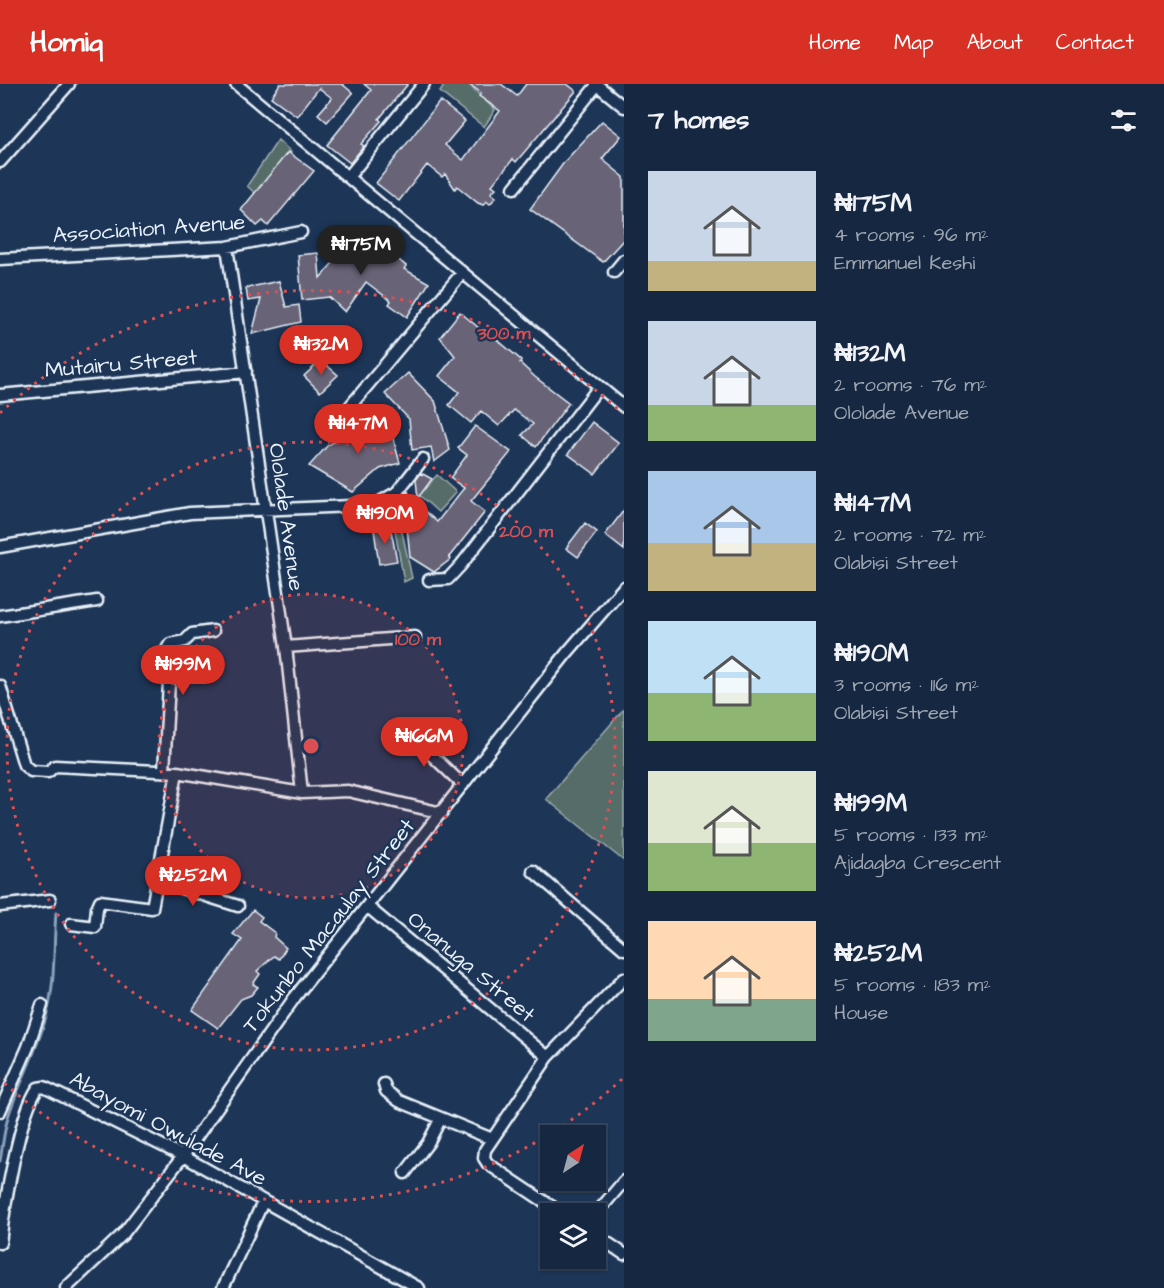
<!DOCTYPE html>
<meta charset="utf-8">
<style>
body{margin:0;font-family:"Architects Daughter",sans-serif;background:#1f3048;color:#f1f3f6;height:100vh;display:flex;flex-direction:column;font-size:22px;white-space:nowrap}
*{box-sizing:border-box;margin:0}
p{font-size:20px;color:#9ea6b1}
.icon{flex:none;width:33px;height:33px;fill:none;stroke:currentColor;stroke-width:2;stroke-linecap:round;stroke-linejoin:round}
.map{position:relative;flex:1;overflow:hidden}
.side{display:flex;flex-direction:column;background:#162841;width:540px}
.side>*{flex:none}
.needle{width:39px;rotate:36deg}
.fabs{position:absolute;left:540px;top:1041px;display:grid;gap:12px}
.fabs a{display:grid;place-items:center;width:66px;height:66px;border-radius:0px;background:#162841;box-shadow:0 2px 4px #0004,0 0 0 2px #35445a;font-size:30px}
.price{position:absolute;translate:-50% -51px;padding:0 14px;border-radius:21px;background:#d93025;color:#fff;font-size:20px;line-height:39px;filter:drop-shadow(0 2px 3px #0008)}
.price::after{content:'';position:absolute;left:50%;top:36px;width:18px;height:14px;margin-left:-9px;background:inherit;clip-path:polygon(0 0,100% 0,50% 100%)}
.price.active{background:#222;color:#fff}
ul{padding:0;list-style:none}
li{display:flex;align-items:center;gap:18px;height:150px;padding:0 24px}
li span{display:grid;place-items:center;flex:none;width:168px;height:120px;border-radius:0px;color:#555}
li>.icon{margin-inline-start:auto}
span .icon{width:72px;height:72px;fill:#fffc;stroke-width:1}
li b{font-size:26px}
h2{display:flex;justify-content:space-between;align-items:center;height:72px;padding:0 24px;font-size:26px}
header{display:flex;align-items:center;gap:36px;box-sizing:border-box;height:84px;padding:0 30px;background:#d93025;color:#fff}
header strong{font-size:28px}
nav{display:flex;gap:33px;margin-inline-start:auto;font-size:21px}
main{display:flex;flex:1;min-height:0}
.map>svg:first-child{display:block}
.green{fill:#566c68;stroke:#9faeb0;stroke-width:1.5}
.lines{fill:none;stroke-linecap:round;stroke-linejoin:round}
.stream{stroke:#8aa1bb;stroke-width:3}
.building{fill:#696378;stroke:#e8f1f8;stroke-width:1.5}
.minor-casing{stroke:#e8f1f8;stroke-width:15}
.minor{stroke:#1d3557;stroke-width:10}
.ring{fill:none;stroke:#da5052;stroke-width:3;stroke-dasharray:3 6}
.labels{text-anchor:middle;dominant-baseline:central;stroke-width:5;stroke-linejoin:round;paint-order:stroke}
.street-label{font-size:22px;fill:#e8f1f8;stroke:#1d3557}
.centre{fill:#da5052;stroke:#1d3557;stroke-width:3}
.ring-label{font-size:18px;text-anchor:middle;font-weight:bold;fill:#da5052;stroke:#1d3557;stroke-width:5;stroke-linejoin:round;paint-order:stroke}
</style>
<header>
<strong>Homiq</strong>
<nav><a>Home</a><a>Map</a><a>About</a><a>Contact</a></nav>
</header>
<main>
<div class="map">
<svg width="624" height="1204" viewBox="0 0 624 1204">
<rect width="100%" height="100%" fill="#1d3557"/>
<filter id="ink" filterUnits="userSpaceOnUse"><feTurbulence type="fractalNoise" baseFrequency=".0167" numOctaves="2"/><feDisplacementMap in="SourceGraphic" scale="12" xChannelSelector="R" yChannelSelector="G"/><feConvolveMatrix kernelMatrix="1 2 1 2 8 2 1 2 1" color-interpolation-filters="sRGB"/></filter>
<g filter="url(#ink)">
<path class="green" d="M445 0H468L495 26 484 43 440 8Z
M278 56 291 68 257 111 247 102Z
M437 391 456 408 438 428 419 411Z
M393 435 400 438 412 494 404 498Z
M624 625V777L546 715Z"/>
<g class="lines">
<path class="stream" d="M0 1077C3 1061 4 1043 10 1027 21 996 37 966 46 933 56 899 53 864 56 829"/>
</g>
<path class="building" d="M280 0H342L353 9 327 38 318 30 332 14 319 4 297 32 271 13Z
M364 0H408L379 35 381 37 361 60 364 62 350 79 327 61 371 6Z
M469 0H501L517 12 526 0H567L576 7 516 78 513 75 492 101 496 104 491 109 496 113 490 120 486 117 483 121 478 119 457 102 455 105 445 90 442 93 427 81 399 117 376 99 440 17 465 37 445 61 463 76 500 27 479 12 481 9Z
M602 37 621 52 602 75 624 93V155L603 178 530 125 565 77Z
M288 68 314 87 268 142 263 137 257 142 241 126Z
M362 145 406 182 404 185 429 199 407 233 389 220 391 217 366 198 345 228 329 213 302 216 298 171 318 169 320 194Z
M279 197 286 223 299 221 301 238 252 250 261 215 248 217 246 204Z
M460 228 492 255 494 253 521 276 520 279 535 293 569 319 536 363 522 351 533 340 514 326 499 342 481 327 471 339 449 321 459 308 439 292 455 272 440 253Z
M321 276 338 291 320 308 304 292Z
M408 289 435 317 450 366 434 378 431 363 412 366 409 335 385 310Z
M388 336 400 379 380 385 353 408 309 382 328 361 364 341Z
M592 338 619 359 595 390 568 370Z
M475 342 511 368 471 417 485 428 449 473 451 475 434 488 410 473 407 443 389 430 408 407 412 421 417 420 437 438 464 404 450 394 467 371 458 364Z
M421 389 432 395 418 414 416 396Z
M624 426V466L605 451Z
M585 439 597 448 578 473 566 464Z
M390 441 397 477 379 480 374 446Z
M253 826 262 833 259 837 275 849 274 853 286 864 279 875 274 872 257 887 260 890 253 900 258 903 251 911 241 915 218 944 192 926 242 856 233 850Z"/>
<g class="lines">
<g class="minor-casing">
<path id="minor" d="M236 0 624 323
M596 0 624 23
M0 78 69 0
M349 92 424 0
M514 104 597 1
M227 163 286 563 302 709
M0 175 227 163 301 148
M614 188 624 176
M0 311 246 288
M346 327 462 189
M0 463 190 429 375 421 397 408 423 375
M429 496 448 495 461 481 599 303
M0 532 97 517
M286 563 415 553
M0 602 24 681 31 687 48 688 55 682 177 688 302 709 348 707 442 729
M419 654V659L463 701
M164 686 169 599 167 565 170 560 185 557 192 550 213 547
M533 787 624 865
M156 796 238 822
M0 822 50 816
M368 823 548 973
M71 840 95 843 97 824 100 817 152 824 177 688
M384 1000 386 1007 399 1017 492 1055
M0 1027 28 963 42 921
M405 1089 428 1059 441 1034
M563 1130 488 1080 484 1074 485 1066 548 973 624 894
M596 1130 624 1097
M596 1151 624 1170
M0 1159C4 1124 19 1030 38 1004L44 1003 183 1072 419 1204
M66 1204 123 1150 183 1072 295 913 566 570 624 503
M223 1204 263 1118"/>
</g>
<use href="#minor" class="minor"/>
</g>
</g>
<circle cx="311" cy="662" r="152" fill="#da5052" fill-opacity=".12"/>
<g class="ring">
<circle cx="311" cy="662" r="152"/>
<circle cx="311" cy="662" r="304"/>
<path d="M622 995A456 456 0 0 1 0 995M0 329A456 456 0 0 1 622 329"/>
</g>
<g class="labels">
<g class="street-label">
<text transform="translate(149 145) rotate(-4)">Association Avenue</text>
<text transform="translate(121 280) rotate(-5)">Mutairu Street</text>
<text transform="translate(286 433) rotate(82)">Ololade Avenue</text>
<text transform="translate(329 842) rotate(-52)">Tokunbo Macaulay Street</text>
<text transform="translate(471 883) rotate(40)">Onanuga Street</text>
<text transform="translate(168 1045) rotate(28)">Abayomi Owulade Ave</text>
</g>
</g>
<circle cx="311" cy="662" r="9" class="centre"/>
<g class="ring-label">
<text x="504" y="255">300 m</text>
<text x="526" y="453">200 m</text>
<text x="418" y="561">100 m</text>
</g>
</svg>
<div class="fabs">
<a><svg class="needle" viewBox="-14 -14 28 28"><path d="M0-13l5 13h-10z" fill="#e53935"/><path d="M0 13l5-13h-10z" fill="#9ea6b1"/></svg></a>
<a><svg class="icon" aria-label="layers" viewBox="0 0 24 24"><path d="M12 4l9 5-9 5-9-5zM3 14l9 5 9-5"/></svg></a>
</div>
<b class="price active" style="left:361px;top:192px">₦175M</b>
<b class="price" style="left:321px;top:292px">₦132M</b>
<b class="price" style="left:358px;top:371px">₦147M</b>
<b class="price" style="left:385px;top:461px">₦190M</b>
<b class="price" style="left:183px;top:612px">₦199M</b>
<b class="price" style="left:424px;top:684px">₦166M</b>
<b class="price" style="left:193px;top:823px">₦252M</b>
</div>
<section class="side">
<h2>7 homes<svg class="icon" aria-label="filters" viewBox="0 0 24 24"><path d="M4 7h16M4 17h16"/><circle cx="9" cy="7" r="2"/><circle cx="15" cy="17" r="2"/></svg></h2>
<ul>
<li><span style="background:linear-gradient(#c9d6e8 75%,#c2b280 0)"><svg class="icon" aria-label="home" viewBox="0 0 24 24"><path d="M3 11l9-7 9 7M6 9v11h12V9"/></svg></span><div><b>₦175M</b><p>4 rooms · 96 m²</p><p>Emmanuel Keshi</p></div></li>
<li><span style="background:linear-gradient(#c9d6e8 70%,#8fb573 0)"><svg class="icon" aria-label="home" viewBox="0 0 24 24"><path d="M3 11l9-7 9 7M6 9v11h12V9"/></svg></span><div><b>₦132M</b><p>2 rooms · 76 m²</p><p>Ololade Avenue</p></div></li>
<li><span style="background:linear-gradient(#a9c7e8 60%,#c2b280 0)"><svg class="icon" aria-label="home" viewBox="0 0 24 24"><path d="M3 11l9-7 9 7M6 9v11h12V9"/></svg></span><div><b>₦147M</b><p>2 rooms · 72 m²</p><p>Olabisi Street</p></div></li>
<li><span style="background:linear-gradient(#bfe0f5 60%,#8fb573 0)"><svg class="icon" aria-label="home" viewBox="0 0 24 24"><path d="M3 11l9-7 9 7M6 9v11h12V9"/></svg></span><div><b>₦190M</b><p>3 rooms · 116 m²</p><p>Olabisi Street</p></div></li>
<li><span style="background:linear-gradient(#dfe7d0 60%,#8fb573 0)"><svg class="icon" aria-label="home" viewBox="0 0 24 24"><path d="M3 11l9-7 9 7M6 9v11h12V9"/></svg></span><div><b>₦199M</b><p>5 rooms · 133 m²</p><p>Ajidagba Crescent</p></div></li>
<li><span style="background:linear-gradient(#ffd9b3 65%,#7fa58c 0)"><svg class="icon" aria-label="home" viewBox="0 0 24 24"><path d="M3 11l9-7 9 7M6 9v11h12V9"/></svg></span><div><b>₦252M</b><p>5 rooms · 183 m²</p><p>House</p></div></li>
</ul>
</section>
</main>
